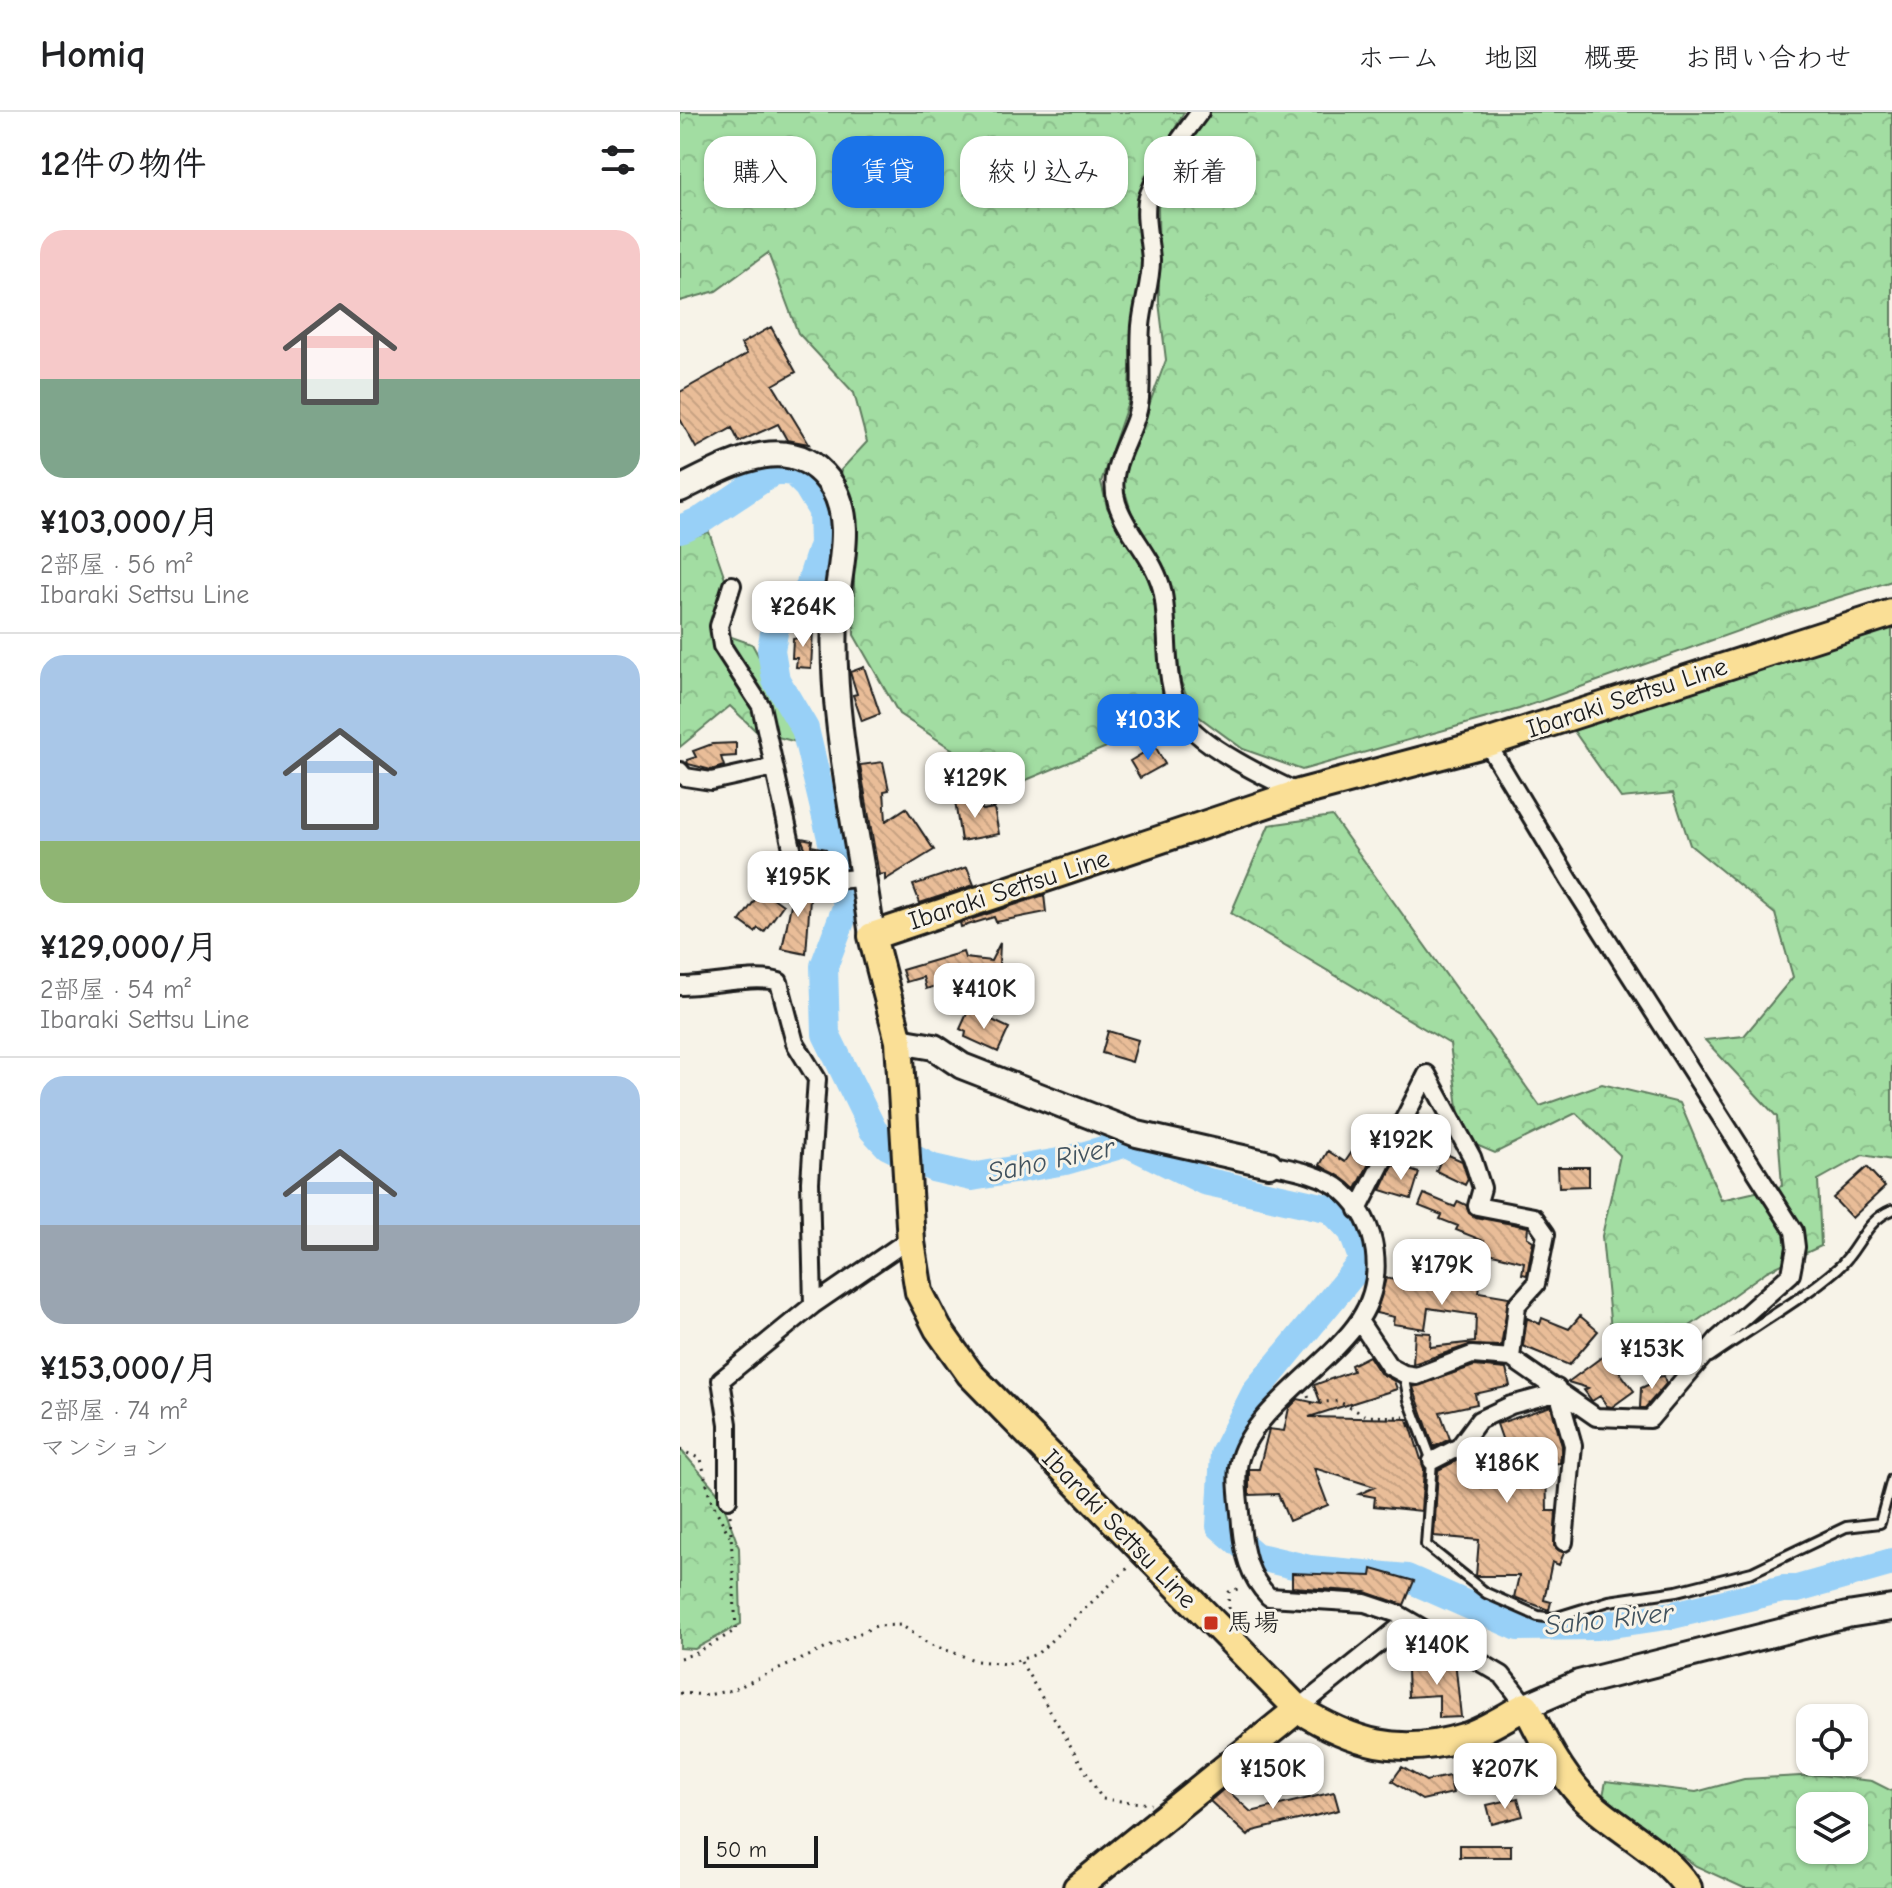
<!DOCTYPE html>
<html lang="ja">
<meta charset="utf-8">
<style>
body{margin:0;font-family:"Comic Neue","Klee One",sans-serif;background:#f2f2f2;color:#202124;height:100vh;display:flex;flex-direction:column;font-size:30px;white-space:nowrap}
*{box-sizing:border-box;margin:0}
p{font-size:26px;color:#757577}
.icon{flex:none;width:44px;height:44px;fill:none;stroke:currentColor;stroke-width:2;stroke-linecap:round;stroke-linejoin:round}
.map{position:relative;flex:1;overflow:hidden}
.details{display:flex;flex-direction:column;background:#fff;width:680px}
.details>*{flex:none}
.banner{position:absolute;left:24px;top:24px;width:760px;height:72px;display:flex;gap:16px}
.controls{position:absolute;left:1116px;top:1592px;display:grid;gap:16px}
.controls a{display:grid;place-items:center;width:72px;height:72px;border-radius:16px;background:#fff;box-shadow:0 2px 6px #0004;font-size:40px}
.scale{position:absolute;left:24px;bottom:20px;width:114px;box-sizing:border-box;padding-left:8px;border:4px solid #1c1c1c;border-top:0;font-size:22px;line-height:28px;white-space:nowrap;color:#1c1c1c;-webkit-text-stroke:6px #f7f3e8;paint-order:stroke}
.price{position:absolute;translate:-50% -68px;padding:0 18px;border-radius:16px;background:#fff;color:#222;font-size:26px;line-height:52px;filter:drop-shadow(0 2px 4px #0008)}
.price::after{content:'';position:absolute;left:50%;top:48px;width:24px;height:18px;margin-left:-12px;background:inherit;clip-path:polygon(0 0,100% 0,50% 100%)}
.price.selected{background:#1a73e8;color:#fff}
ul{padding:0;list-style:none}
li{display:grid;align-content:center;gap:16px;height:424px;padding:0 40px}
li+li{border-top:2px solid #e0e0e0}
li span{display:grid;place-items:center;height:248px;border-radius:24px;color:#555}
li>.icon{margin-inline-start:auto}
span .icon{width:144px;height:144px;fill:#fffc;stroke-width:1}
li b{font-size:34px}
h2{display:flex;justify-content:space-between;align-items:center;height:96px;padding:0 40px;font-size:34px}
.chip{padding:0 28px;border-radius:24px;background:#fff;box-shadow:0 2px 6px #0004;font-size:28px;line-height:72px}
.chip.selected{background:#1a73e8;color:#fff}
header{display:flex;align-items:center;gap:48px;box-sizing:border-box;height:112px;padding:0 40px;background:#fff;border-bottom:2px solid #e0e0e0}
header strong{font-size:38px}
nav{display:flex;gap:44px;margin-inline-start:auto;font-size:28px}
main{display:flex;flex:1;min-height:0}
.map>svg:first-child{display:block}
.forest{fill:url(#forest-crowns);stroke:#5f7c5f;stroke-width:2;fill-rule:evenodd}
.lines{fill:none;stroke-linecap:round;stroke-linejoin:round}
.river{stroke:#98d0f7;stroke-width:28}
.building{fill:url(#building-back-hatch);stroke:#1c1c1c;stroke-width:2}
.lane-casing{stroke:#1c1c1c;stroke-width:14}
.street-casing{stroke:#1c1c1c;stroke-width:22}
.secondary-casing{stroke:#1c1c1c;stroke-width:30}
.primary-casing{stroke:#1c1c1c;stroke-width:32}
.path{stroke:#1c1c1c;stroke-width:3;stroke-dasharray:2 6;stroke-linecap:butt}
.lane{stroke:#f7f3e8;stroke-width:8}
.street{stroke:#f7f3e8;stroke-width:16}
.secondary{stroke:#f7f3e8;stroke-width:24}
.primary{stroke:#fadf96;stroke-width:26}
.poi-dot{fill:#c8321e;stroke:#f7f3e8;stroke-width:3}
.labels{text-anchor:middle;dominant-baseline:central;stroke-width:6;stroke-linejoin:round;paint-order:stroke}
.street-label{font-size:26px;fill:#1c1c1c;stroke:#f7f3e8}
.poi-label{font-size:26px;fill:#1c1c1c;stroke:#f7f3e8;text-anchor:start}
.water-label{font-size:28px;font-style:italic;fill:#41525e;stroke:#f7f3e8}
</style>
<header>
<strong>Homiq</strong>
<nav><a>ホーム</a><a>地図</a><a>概要</a><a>お問い合わせ</a></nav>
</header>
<main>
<section class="details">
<h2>12件の物件<svg class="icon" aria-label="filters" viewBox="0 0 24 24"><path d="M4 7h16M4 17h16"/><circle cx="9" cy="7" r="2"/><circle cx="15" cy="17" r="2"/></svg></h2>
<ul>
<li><span style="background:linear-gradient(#f6c9c9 60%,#7fa58c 0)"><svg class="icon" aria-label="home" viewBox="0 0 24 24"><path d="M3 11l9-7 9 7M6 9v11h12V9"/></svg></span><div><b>¥103,000/月</b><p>2部屋 · 56 m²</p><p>Ibaraki Settsu Line</p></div></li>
<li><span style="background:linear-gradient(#a9c7e8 75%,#8fb573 0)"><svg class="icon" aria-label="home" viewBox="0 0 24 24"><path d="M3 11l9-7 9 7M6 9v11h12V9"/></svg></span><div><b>¥129,000/月</b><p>2部屋 · 54 m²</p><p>Ibaraki Settsu Line</p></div></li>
<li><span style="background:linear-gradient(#a9c7e8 60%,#9aa5b1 0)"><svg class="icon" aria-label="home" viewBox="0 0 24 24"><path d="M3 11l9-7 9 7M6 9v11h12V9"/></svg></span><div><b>¥153,000/月</b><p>2部屋 · 74 m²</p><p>マンション</p></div></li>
</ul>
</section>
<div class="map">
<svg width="1212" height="1776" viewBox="0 0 1212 1776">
<defs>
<pattern id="forest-crowns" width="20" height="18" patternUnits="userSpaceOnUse" patternTransform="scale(2)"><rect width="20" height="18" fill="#a2dda2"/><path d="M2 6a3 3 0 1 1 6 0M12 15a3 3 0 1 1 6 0" fill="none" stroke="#8bbd8b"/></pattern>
<pattern id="building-back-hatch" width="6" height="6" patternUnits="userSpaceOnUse" patternTransform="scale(2)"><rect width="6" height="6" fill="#e9bd98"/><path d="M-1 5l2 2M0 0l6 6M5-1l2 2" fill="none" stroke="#c7a282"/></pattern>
</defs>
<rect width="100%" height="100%" fill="#f7f3e8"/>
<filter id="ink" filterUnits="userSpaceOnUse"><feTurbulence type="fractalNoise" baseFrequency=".0125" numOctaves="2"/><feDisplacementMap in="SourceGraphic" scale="16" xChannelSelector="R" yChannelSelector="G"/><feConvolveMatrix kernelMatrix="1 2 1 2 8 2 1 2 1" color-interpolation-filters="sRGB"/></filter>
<g filter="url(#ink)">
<path class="forest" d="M0 0H504L457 87 463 153 461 182 453 210 448 291 421 370 427 395 466 462 474 484 485 611 329 675 219 602 174 523V423L161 358 187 330 174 281 118 221 88 141 36 179 0 189Z
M530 0H1212V469L1114 499 839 597 622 658 563 637 514 601 501 570 490 479 455 412 443 373 448 349 486 248 479 190 478 89 497 44Z
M29 420 47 472 37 520 72 532 127 633 76 619 50 594 0 635V428Z
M1212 507V1048L1183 1043 1138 1068 1141 1134 1087 1159 968 1244 931 1218 922 1124 940 1043 896 1001 815 1041 782 1027 770 932 551 801 589 713 652 704 860 994 922 972 1000 991 1041 1088 1102 1074 1097 1005 1025 928 1064 924 1113 865 1095 802 1010 733 993 681 941 686 889 612Z
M0 1337 40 1383 59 1436 61 1512 15 1537 0 1536Z
M1139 1663 1192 1669 1212 1679V1776H1064L1016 1754 923 1684 926 1669 1016 1680 1064 1667ZM1130 1694H1174V1738H1130Z"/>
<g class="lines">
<path class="river" d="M0 417 23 407 96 358 113 360 127 374 142 399 143 432 128 478 95 515 91 538 96 568 125 617 167 793 144 854 146 922 193 1018 208 1034 253 1056 292 1065 385 1049 447 1031 524 1069 651 1097 672 1119 683 1149 576 1279 544 1342 540 1414 575 1444 630 1457 727 1466 838 1515 918 1514 993 1503 1103 1477H1117L1212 1450"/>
</g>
<path class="building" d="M91 215 116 260 93 273 129 332 107 328 98 312 59 330 52 316 16 336 0 307V280L67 242 61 232Z
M119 517 133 518 131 556 116 555 117 546H112L113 527 118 526Z
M184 555 200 602 182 609 173 583 177 582 170 560Z
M56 631V644L41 645 44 654 31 658 8 652 7 648 16 645 13 639 32 632Z
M475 634 485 652 460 666 450 649Z
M203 650 209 678 204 679 206 709 226 696 254 738 205 768V762L199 763 180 653Z
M299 684 302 698 314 696 319 722 281 729 275 689Z
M121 726 132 728 131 734 146 737 149 743 147 755 128 743Z
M287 755 294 773 240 791 233 773Z
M116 768 131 772 126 842 102 837Z
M82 778 103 793 84 820 78 816 75 820 60 809Z
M364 783 366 800 316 810 314 805 281 815 280 811Z
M320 831 318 874 300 873 303 867 275 876 273 869 246 877 243 865 226 870 222 858 283 840 285 846 311 849Z
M289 897 329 916 318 940 285 925 286 920 280 917Z
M428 919 458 928 452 950 422 941Z
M683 1024 698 1034 676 1077 640 1053 648 1039 665 1050Z
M764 1041 782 1049 788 1067 785 1073 756 1059Z
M713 1053 739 1061 731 1087 701 1078Z
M878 1055H909V1074L879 1075Z
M1187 1055 1205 1075 1172 1106 1153 1086Z
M744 1082 775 1095 778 1089 786 1093 789 1101 795 1105 848 1115 847 1125 853 1129 847 1163 842 1162 844 1150 801 1139 804 1129 776 1118 778 1114 760 1107 762 1103 739 1094Z
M737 1145 753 1161 801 1167 799 1180 829 1185 821 1234 789 1233 733 1252 735 1220 751 1221 750 1235 795 1230 796 1203 748 1196 745 1217 713 1212 714 1205 696 1201 706 1166 714 1168Z
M900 1204 918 1219 889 1253 843 1234 847 1206 860 1212 862 1206 889 1217Z
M926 1242 954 1279 932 1295 927 1294 920 1284 912 1289 904 1278 908 1276 888 1270Z
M689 1244 700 1261 714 1269 717 1277 629 1305 727 1307 729 1315V1309L744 1357 741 1399 694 1394 695 1385 679 1382 695 1375 634 1356 648 1393 609 1409 598 1382 569 1383V1357H579L589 1317 604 1319 609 1296 618 1287 641 1292 634 1273 673 1259 671 1253Z
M794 1254 826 1257 830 1274 795 1282 797 1292 760 1300 770 1327 754 1335 733 1275Z
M984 1264 986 1272 965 1296H960L961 1276 970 1272V1266Z
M871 1294 882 1334 880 1351 866 1352 867 1399H876L874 1434 884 1441 879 1453 872 1450 864 1488 871 1490 869 1498 834 1485 839 1464H796L799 1428 754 1424 758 1358 778 1348 787 1371 793 1334 826 1338 817 1312Z
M692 1457 734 1469 724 1493 686 1480 612 1475V1461L691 1464Z
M775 1548 781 1605 759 1606V1583L728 1585 727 1558 761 1556 760 1549Z
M722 1655 746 1669 769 1664 773 1681 742 1688 712 1669Z
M545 1676 571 1700 654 1680 659 1698 573 1719 568 1724 530 1689Z
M838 1686 843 1704 812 1712 807 1693Z
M780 1733H831V1745H780Z"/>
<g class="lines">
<g class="lane-casing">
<path id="lane" d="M1030 1245C1072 1215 1119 1190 1158 1156 1179 1138 1184 1109 1212 1098
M724 1263 729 1288 752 1349 746 1433 806 1481 858 1504 874 1506 929 1489 997 1479 1072 1460 1166 1415 1200 1411 1212 1367"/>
</g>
<g class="street-casing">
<path id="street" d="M520 0C501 26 481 52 469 82 462 99 470 129 471 148 471 171 463 191 461 214 459 238 462 262 460 286 457 323 425 351 437 391 447 423 477 448 483 482 490 521 482 572 503 606 518 633 591 668 619 681
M52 473 39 514 42 534 81 594 113 741C130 769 155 770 184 765
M0 659 5 665 31 669 94 655
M0 874C28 874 76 862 99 870L115 931 137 967 130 1070 133 1193
M589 1052C613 1057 643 1062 663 1079 699 1111 706 1166 680 1207 652 1251 575 1296 560 1346 554 1366 560 1392 561 1413 564 1442 568 1463 589 1485L685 1491 718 1502 822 1563 846 1594
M678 1098 747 962 792 1045 802 1076 797 1094 854 1105 866 1122 856 1172 837 1193 831 1246 916 1305 970 1307 1037 1228 1111 1162 1116 1135 1114 1119 890 769 807 631
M679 1209 709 1254 724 1262 737 1264 792 1243 831 1246
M877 1276 893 1333 884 1430
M752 1349 779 1335 799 1308 831 1293 879 1280
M48 1387V1312L41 1268 133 1193 222 1132 231 1130
M618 1597 727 1509"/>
</g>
<g class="secondary-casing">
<path id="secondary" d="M0 377C45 355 108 316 148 368 178 407 157 461 155 504 150 612 178 718 192 824
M219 929 254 935 282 954 457 1022 589 1052
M846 1594 899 1571 1167 1503 1212 1496"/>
</g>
<g class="primary-casing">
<path id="primary" d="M397 1776 618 1597
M1008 1776C981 1736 934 1717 901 1683 877 1657 862 1625 846 1594 826 1604 805 1619 784 1625 720 1645 673 1631 618 1597L290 1262 258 1217 239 1180 231 1130 219 929 192 824 619 681 807 631 1212 501"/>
</g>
<path class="path" d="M628 1284 630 1291 658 1289 686 1304 724 1305
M0 1338 21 1347 30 1386 52 1429
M549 1497V1480L563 1475
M0 1546 17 1541 56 1518 50 1403
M341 1550 422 1687 471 1692
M0 1581 28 1583 52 1578 196 1514 221 1513 249 1532 297 1549 327 1552 357 1542 451 1453"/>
<use href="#lane" class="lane"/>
<use href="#street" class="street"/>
<use href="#secondary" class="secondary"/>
<use href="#primary" class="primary"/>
</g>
</g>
<rect class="poi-dot" x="523" y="1503" width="16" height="16" rx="4"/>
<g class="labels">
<g class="street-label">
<text transform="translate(947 586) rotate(-18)">Ibaraki Settsu Line</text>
<text transform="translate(329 778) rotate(-18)">Ibaraki Settsu Line</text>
<text transform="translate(439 1417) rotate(46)">Ibaraki Settsu Line</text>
</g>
<g class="poi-label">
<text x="547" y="1511">馬場</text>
</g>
<g class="water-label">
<text transform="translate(371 1048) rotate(-12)">Saho River</text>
<text transform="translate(929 1507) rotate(-6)">Saho River</text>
</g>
</g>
</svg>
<div class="controls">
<a><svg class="icon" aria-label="locate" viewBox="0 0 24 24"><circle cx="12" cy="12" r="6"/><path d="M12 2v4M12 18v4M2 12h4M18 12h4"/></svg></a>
<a><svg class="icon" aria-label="layers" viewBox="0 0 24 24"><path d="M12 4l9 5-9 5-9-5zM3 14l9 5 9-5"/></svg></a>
</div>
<div class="scale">50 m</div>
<b class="price" style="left:123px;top:537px">¥264K</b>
<b class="price selected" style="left:468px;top:650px">¥103K</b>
<b class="price" style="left:295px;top:708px">¥129K</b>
<b class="price" style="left:118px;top:807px">¥195K</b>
<b class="price" style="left:304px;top:919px">¥410K</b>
<b class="price" style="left:721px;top:1070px">¥192K</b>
<b class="price" style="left:762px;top:1195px">¥179K</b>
<b class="price" style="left:972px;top:1279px">¥153K</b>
<b class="price" style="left:827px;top:1393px">¥186K</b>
<b class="price" style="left:757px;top:1575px">¥140K</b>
<b class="price" style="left:593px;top:1699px">¥150K</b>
<b class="price" style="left:825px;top:1699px">¥207K</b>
<div class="banner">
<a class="chip">購入</a>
<a class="chip selected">賃貸</a>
<a class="chip">絞り込み</a>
<a class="chip">新着</a>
</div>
</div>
</main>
